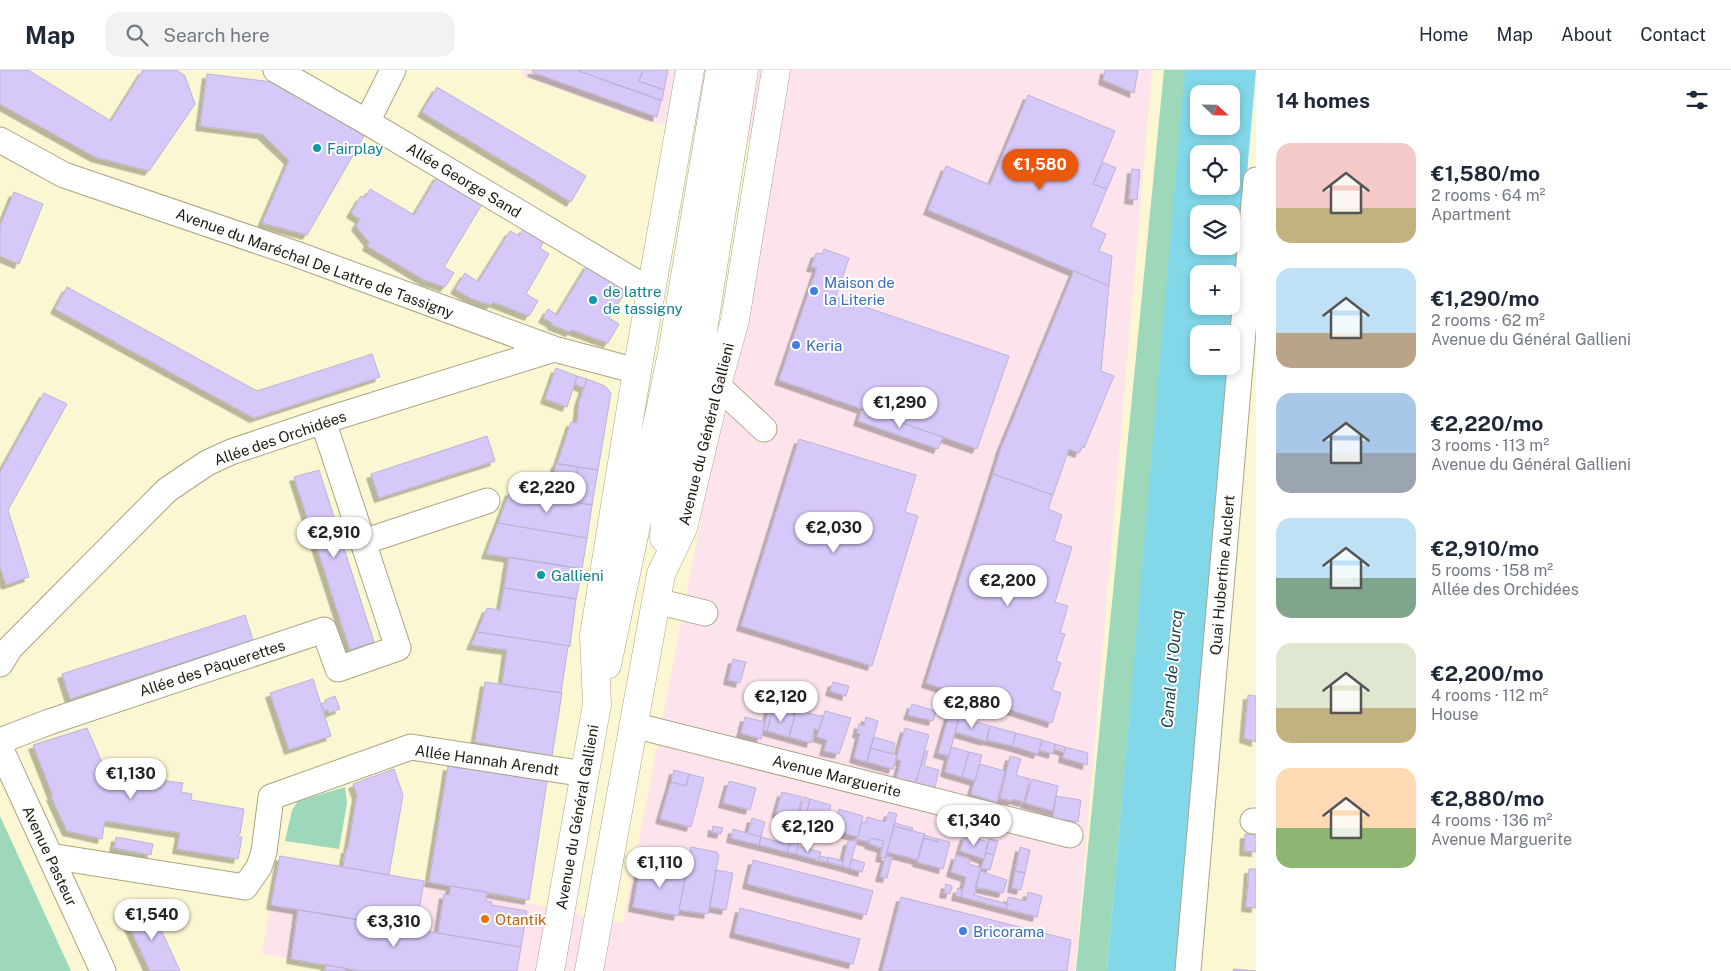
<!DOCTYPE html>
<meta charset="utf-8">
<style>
body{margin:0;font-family:"Public Sans",sans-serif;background:#f2f2f3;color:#1f2937;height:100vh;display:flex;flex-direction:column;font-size:19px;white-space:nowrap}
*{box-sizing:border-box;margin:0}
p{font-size:16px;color:#747a83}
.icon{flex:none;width:28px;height:28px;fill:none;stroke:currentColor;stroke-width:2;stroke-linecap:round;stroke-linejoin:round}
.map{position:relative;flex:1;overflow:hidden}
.drawer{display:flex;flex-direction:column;background:#fff;width:475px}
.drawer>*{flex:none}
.needle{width:32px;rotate:112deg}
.controls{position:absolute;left:1190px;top:15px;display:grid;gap:10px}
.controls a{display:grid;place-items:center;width:50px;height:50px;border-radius:10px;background:#fff;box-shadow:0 2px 8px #0003;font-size:25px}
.price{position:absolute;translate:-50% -42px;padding:0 11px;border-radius:18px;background:#fff;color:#222;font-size:16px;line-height:32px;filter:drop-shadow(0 1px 2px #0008)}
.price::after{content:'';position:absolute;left:50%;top:30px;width:15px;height:11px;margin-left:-8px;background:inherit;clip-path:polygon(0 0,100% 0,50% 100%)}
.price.active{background:#ea580c;color:#fff}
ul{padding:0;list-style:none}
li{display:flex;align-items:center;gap:15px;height:125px;padding:0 20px}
li span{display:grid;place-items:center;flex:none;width:140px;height:100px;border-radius:15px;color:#555}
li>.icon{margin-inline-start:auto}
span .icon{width:60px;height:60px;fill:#fffc;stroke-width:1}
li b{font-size:21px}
h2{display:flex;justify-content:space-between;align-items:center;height:60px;padding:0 20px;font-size:21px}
header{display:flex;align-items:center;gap:30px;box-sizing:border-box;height:70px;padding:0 25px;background:#fff;border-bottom:1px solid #e0e1e3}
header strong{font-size:24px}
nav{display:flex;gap:28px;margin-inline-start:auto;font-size:18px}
.search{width:350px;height:45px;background:#f2f2f3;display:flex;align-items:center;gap:12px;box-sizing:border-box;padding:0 18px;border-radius:15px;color:#747a83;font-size:19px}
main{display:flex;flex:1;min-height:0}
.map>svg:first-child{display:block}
.commercial{fill:#fde4ec}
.green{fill:#9ed8ba}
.water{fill:#82d7e9;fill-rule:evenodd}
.building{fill:#d7c8fa;stroke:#bcb3d3;filter:url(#shadow)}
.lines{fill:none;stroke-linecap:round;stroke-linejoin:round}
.minor-casing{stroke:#aaa483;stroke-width:27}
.major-casing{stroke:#aaa483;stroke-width:29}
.minor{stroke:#fff;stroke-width:25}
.major{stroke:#fff;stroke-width:28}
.culture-dot{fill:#0f9aa8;stroke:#fff;stroke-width:2}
.shop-dot{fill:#3f7fe0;stroke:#fff;stroke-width:2}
.food-dot{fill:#e8710a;stroke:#fff;stroke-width:2}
.labels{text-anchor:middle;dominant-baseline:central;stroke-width:4;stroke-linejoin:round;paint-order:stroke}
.culture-label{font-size:15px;fill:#0d838f;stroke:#fff;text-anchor:start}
.street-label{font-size:15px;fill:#1e1c0f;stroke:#fff}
.shop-label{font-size:15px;fill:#366cbe;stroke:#fff;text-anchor:start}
.food-label{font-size:15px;fill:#c56008;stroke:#fff;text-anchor:start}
.water-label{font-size:16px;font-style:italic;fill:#1a4249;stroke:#fff}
</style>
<header>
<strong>Map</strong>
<div class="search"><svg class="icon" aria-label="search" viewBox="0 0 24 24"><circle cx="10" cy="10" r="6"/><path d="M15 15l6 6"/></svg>Search here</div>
<nav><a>Home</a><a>Map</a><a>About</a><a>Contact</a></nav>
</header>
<main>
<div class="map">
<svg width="1256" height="901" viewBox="0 0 1256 901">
<defs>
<filter id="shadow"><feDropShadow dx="-4.5" dy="4.5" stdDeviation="0" flood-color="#0004"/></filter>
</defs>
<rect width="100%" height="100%" fill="#fcf7d3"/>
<path class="commercial" d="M524 0H1152L1075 901H345V898L262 884 279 785 362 799 623 853 773 76 650 52 522 6Z"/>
<path class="green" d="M1164 0H1186L1107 901H1076Z
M345 717 347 733 339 779 285 771 292 740 298 731Z
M0 746 71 901H0Z"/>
<path class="water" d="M1185 0H1256L1231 290V264H1199V296H1231L1179 901H1107ZM1199 24H1231V56H1199ZM1199 84H1231V116H1199ZM1199 144H1231V176H1199ZM1199 204H1231V236H1199Z"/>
<path class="building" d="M0 0H28L111 51 143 0H177L185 6 195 34 149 101 95 87 0 34Z
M533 0H576L661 30 657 47 532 2Z
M576 0H643L639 11 664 20 662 31Z
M643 0H668L664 20 639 11Z
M1105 0H1138L1134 23 1103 10Z
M207 4 281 13 364 66 307 165 262 153 289 90 262 64 200 56Z
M437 17 586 106 571 132 422 42Z
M1028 25 1115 61 1093 114 1107 119 1091 157 1106 164 1099 181 1112 186 1109 216 928 140 946 96 990 115Z
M1103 92 1116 98 1107 119 1093 114Z
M1132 99 1140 100 1137 130 1129 129Z
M438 105 482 134 444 197 454 203 445 217 424 210 367 176 369 172 356 156 360 149 351 143 361 126 365 128 370 119 414 145Z
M14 122 43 134 19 194 0 186V156Z
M524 158 544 171 540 178 549 184 526 224 538 231 529 246 493 232 491 235 472 229 455 219 465 203 478 212 510 161 519 166Z
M824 179 849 188 836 227 1009 286 977 379 779 310 817 198 811 197 816 183 822 184Z
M588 194 607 209 626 221 609 248 619 254 608 273 572 260 570 262 552 255V253L543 248 548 239 557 245Z
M1074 201 1109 216 1101 301 1114 306 1084 378 1082 377 1079 383 1069 379 1053 425 993 404 1001 378Z
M67 217 257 321 372 284 380 307 254 348 55 239Z
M556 298 577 306 567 337 545 329Z
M577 306 587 309 584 318 575 314Z
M587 309 605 316 611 323 598 400 557 394 571 352 577 353 579 332Z
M44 323 67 334 8 440 29 507 6 515 0 497V402Z
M862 339 943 367 938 379 858 351Z
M487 366 495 391 379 428 371 404Z
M799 369 916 405 905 442 918 446 872 596 741 556Z
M556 393 578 397 573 432 550 428Z
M578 397 598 400 592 435 573 432Z
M319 400 374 572 350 580 294 407Z
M993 404 1053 425 1048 439 1062 445 1054 471 1072 477 1055 532 1068 536 1060 563 1065 564 1056 591 1061 593 1052 620 1061 623 1052 653 926 613Z
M510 421 592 435 587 468 498 453Z
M498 453 587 468 582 499 486 484Z
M509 487 578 498 576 511H580L576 529 504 518Z
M578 498 582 499 580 511H576Z
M504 518 576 529 570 576 477 562 487 538 500 540Z
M245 545 253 570 70 629 62 604Z
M477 562 570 576 568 577 561 622 562 623 502 614 507 580 471 575Z
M733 589 746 592 740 613 728 610Z
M313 609 331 666 289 680 270 623Z
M485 612 562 623 552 686 475 672Z
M833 612 849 616 846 626 830 621Z
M1248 625 1256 626V672L1244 668Z
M335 626 340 639 329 643 328 640 324 641 321 634 326 632 325 630Z
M799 631 810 634 808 643 823 647 819 660 814 659 811 673 789 667Z
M912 634 936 641 933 651 908 645Z
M769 639H773L767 661 763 660Z
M773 639 795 646 789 667 767 661Z
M825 641 851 648 839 684 824 681 827 670 817 667Z
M949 645 959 647 949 686 938 683Z
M745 647 765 652 761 669 741 663Z
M866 647 878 651 867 692 854 688 860 664 857 663 859 654 864 656Z
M959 647 990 656 986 671 955 662Z
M990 656 1016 663 1012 676 987 670Z
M87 658 107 704 183 713 181 722 192 724 191 730 244 739 240 764H238V767H242L238 789 177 779 180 763 105 751 102 769 67 761 51 726H53L33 675Z
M905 658 929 665 915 716 896 710 901 691 896 689Z
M1016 663 1042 670 1038 684 1012 676Z
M874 667 895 673 892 684 870 678Z
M1042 670 1055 674 1053 684 1039 680Z
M1055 674 1065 677 1064 681 1054 678Z
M951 677 969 682 962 707 945 702Z
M1065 677 1088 683 1087 695 1063 688Z
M870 678 897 685 893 699 867 692Z
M925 681H928L924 696 939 700 934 721 915 716Z
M969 682 982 685 975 711 962 707Z
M1010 686 1021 689 1016 705 1030 709 1024 732 1013 729 1012 731 1000 728Z
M980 694 1005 701 997 732 971 724Z
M448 696 547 711 529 830 429 812Z
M394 699 403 725 389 805 343 797 346 779H348L357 725 353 714Z
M674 700 689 704 686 716 671 712Z
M689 704 704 708 691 757 660 749 671 712 686 716Z
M1032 709 1058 716 1053 741 1025 733Z
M729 711 756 718 750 740 723 733Z
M782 722 802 727 787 782 759 775 761 767 783 773 789 747 776 743Z
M1056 726 1081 730 1078 752 1053 748Z
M804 727 810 729 805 750 798 748Z
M810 729 831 735 825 756 805 750Z
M839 739 863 746 858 767 833 760Z
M889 742 897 744 885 788 880 787 884 771 870 768 869 772 857 769 862 752 865 753 867 747 885 752Z
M752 748 765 752 761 767 748 763Z
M895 753 913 758 912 761 894 756Z
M713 756 723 758 721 764 712 762Z
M894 756 925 764 918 790 887 782Z
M733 759 761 767 759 775 731 768Z
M1245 764 1256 765V782L1244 781Z
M924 765 938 769V772L923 768Z
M965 765 988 772 984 789 960 781Z
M793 766 800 769 796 784 787 782Z
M116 767 153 774 151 785 114 778Z
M870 768 884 771 882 778 869 774Z
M923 768 938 772V769L950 772 943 799 917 792Z
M989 769 998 771 994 785 986 783Z
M857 770 849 798 842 796 848 771Z
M798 776 821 782 818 790 796 784Z
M691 777 717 782 719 785 708 844 679 840Z
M1020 777 1030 780 1025 803 1015 801Z
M986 783 994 785 990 800 981 798Z
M956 785 970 789 969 794 981 798 974 825 1007 834 1006 839 961 827 966 807 951 802Z
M280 786 424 811 416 859 271 835Z
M820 786 828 788 827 792 818 790Z
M886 786 892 787 887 808 880 807Z
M828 787 843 791 842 796 827 792Z
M852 789 865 793 862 802 849 798Z
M753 790 873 821 866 845 747 814Z
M641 792 687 800 678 846 633 837Z
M1249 799H1256V838L1246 837Z
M716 800 733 803 726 840 710 837Z
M980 801 1007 810 1003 823 975 817Z
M1015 801 1025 803 1021 820 1012 818Z
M946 814 952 816 950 824 944 823Z
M451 816 487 822 486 831 492 832 491 835 527 841 521 877 438 863 444 824 449 825Z
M958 818 962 820 961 827 956 826Z
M1028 822 1042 826 1037 847 1006 839 1008 827 1026 831Z
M901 827 1071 870 1067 901H882Z
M150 836 180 901H150L125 847 138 841 137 839 140 837 142 840Z
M740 838 860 869 853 894 734 863Z
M298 840 521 877 517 901H361L291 889Z
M326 895 345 898V901H325Z
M1234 899 1256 901H1233Z"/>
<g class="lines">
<g class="minor-casing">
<path id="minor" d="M276 0 367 52 651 221
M367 52 393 0
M0 70 64 105 296 184 554 279 637 301
M717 315 764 359
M363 472 487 431
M656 531 705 543
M0 594 10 578 167 420 207 393 231 382 323 351 554 279
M633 655 1070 765
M0 671 49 652 324 560 338 599 398 578 323 351
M0 671 3 684 103 901
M1253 751H1256
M50 786 245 817 259 797 264 782 271 727 411 677 585 704
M1188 901 1256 110"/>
</g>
<g class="major-casing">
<path id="major" d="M664 468 665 452 698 292 744 0
M607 595 672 283 720 0
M550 901 597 634 594 565 637 301 690 0
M589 901 661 504 683 458 717 315 735 250 776 0"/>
</g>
<use href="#minor" class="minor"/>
<use href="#major" class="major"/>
</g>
<g class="culture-dot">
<circle cx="317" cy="78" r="5"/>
<circle cx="593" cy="230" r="5"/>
<circle cx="541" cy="505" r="5"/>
</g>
<g class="shop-dot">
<circle cx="814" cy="221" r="5"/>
<circle cx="796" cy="275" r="5"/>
<circle cx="963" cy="861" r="5"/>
</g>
<circle class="food-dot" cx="485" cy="849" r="5"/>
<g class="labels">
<g class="culture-label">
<text x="327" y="78">Fairplay</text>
<text x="603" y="221">de lattre<tspan x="603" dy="17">de tassigny</tspan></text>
<text x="551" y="505">Gallieni</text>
</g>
<g class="street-label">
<text transform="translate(464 110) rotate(31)">Allée George Sand</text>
<text transform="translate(315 193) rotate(20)">Avenue du Maréchal De Lattre de Tassigny</text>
<text transform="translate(706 364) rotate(-76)">Avenue du Général Gallieni</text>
<text transform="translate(280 368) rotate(-19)">Allée des Orchidées</text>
<text transform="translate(1222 505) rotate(-85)">Quai Hubertine Auclert</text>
<text transform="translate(212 598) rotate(-18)">Allée des Pâquerettes</text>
<text transform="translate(487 690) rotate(8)">Allée Hannah Arendt</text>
<text transform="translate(837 706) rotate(14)">Avenue Marguerite</text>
<text transform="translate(577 747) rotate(-80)">Avenue du Général Gallieni</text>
<text transform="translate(50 786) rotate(65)">Avenue Pasteur</text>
</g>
<g class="shop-label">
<text x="824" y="212">Maison de<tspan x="824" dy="17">la Literie</tspan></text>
<text x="806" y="275">Keria</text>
<text x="973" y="861">Bricorama</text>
</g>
<g class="food-label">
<text x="495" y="849">Otantik</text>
</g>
<g class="water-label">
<text transform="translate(1172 599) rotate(-85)">Canal de l'Ourcq</text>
</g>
</g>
</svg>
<div class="controls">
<a><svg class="needle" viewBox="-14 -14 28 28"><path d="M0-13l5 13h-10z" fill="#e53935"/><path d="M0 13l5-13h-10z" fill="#747a83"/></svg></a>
<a><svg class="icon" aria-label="locate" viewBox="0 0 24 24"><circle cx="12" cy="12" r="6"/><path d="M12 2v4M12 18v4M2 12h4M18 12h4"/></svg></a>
<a><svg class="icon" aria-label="layers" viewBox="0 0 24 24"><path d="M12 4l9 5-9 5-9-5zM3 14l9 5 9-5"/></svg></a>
<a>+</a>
<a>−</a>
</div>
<b class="price active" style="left:1040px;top:121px">€1,580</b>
<b class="price" style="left:900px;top:359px">€1,290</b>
<b class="price" style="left:547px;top:444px">€2,220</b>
<b class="price" style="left:834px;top:484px">€2,030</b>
<b class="price" style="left:334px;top:489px">€2,910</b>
<b class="price" style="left:1008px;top:537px">€2,200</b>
<b class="price" style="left:781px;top:653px">€2,120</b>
<b class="price" style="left:972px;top:659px">€2,880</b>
<b class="price" style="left:131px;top:730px">€1,130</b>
<b class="price" style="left:974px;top:777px">€1,340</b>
<b class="price" style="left:808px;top:783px">€2,120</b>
<b class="price" style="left:660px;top:819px">€1,110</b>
<b class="price" style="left:152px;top:871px">€1,540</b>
<b class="price" style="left:394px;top:878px">€3,310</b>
</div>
<section class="drawer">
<h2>14 homes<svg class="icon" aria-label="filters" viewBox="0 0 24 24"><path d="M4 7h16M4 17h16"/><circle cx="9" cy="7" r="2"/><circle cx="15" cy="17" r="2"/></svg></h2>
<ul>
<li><span style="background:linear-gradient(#f6c9c9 65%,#c2b280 0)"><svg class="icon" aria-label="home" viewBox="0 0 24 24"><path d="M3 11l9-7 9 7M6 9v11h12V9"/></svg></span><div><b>€1,580/mo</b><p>2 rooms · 64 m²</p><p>Apartment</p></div></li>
<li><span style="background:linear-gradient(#bfe0f5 65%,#b9a48a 0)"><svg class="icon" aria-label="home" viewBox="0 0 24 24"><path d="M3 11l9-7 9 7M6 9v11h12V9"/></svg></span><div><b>€1,290/mo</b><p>2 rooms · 62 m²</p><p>Avenue du Général Gallieni</p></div></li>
<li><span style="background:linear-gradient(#a9c7e8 60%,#9aa5b1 0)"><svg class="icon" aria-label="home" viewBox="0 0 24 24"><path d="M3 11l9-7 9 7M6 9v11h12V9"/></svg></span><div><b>€2,220/mo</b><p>3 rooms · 113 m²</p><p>Avenue du Général Gallieni</p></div></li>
<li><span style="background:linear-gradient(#bfe0f5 60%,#7fa58c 0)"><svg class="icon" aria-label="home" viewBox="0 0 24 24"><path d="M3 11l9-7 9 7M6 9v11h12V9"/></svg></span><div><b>€2,910/mo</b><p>5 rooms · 158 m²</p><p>Allée des Orchidées</p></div></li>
<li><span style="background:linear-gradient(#dfe7d0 65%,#c2b280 0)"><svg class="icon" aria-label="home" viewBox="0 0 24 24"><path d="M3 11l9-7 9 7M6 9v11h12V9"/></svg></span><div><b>€2,200/mo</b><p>4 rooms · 112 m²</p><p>House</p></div></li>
<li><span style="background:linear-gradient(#ffd9b3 60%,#8fb573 0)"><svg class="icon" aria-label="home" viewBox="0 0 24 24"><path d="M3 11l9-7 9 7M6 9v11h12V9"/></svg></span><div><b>€2,880/mo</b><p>4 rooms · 136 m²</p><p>Avenue Marguerite</p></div></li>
</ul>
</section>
</main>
